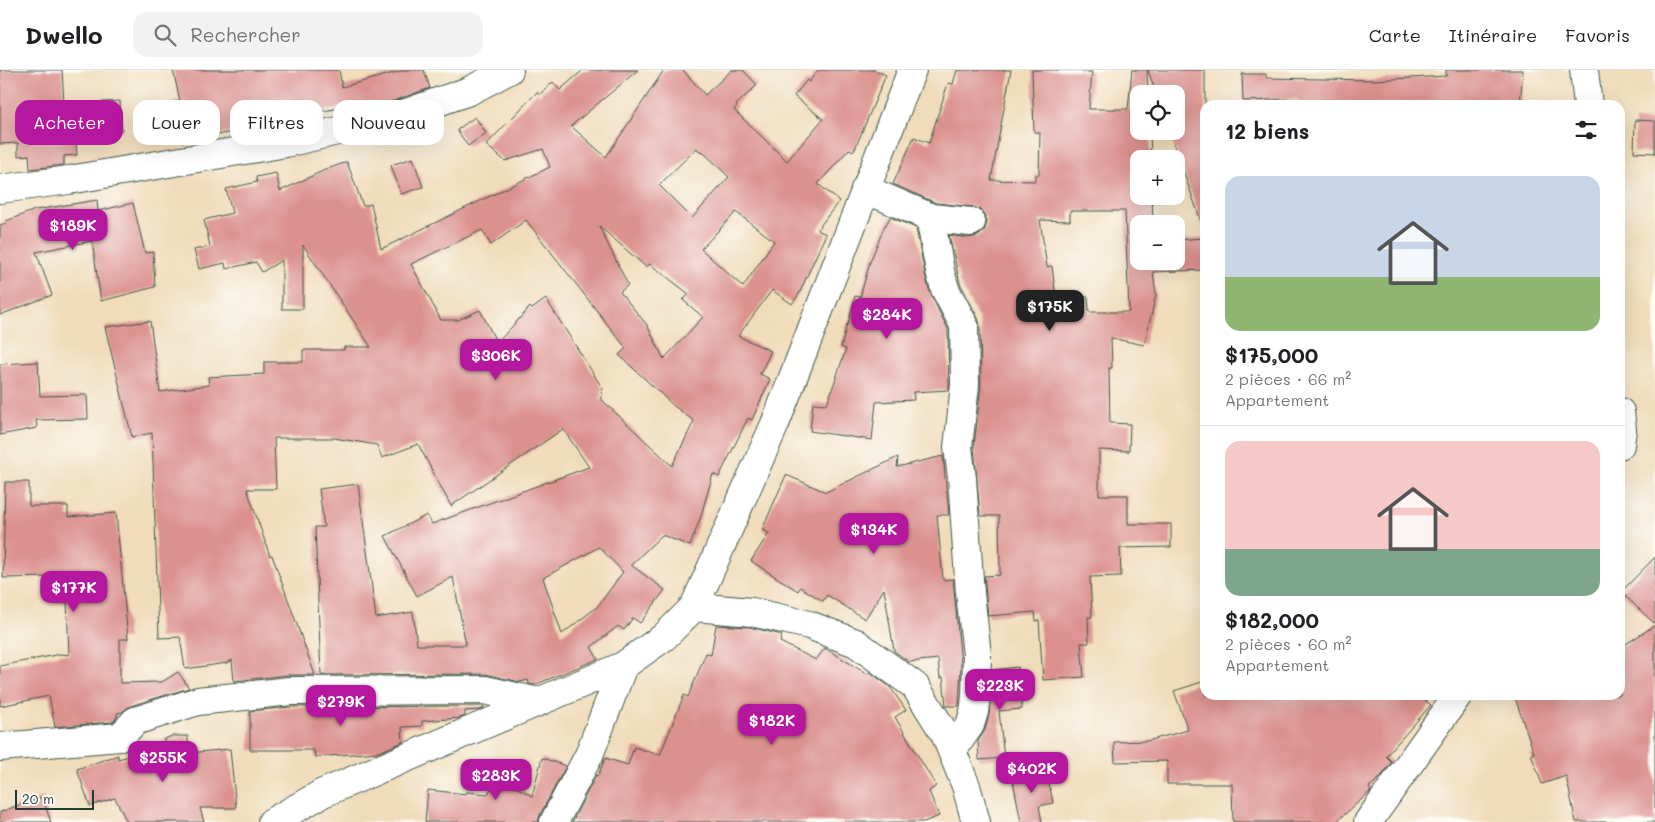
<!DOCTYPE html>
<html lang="fr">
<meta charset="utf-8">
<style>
body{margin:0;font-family:Mali,sans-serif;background:#f2f2f2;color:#202124;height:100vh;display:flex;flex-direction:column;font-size:19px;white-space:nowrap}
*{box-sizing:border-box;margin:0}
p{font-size:16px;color:#757577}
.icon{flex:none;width:28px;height:28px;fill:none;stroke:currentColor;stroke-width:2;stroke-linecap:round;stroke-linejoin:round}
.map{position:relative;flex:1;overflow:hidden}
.side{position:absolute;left:1200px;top:30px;width:425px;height:600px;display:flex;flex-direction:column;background:#fff;border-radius:15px;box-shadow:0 5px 20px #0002}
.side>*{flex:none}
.top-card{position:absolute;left:15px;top:30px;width:475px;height:45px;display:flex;gap:10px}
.tools{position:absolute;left:1130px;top:15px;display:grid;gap:10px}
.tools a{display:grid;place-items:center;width:55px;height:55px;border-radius:10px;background:#fff;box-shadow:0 5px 20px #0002;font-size:25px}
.scale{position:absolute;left:15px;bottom:12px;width:79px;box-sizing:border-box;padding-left:5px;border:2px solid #1f3d34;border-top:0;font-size:14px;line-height:18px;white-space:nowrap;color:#1f3d34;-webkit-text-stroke:4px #fdfcf7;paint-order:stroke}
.price{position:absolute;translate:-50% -42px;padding:0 11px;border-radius:10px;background:#b5179e;color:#fff;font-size:16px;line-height:32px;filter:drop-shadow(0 1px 2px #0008)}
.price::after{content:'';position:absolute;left:50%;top:30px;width:15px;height:11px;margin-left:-8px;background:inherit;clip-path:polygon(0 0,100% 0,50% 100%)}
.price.on{background:#222;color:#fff}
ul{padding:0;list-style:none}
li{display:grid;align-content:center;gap:10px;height:265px;padding:0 25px}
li+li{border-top:1px solid #e0e0e0}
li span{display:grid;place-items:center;height:155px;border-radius:15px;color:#555}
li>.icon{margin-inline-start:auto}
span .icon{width:90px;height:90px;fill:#fffc;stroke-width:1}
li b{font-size:21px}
h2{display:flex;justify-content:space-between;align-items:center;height:60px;padding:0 25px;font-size:21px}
.pill{padding:0 18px;border-radius:15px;background:#fff;box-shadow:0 5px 20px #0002;font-size:18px;line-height:45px}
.pill.on{background:#b5179e;color:#fff}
header{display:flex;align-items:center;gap:30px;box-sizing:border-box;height:70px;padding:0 25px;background:#fff;border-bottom:1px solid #e0e0e0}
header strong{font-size:24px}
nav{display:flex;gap:28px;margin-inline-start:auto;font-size:18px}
.search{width:350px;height:45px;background:#f2f2f2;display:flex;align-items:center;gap:12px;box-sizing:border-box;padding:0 18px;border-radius:15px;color:#757577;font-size:19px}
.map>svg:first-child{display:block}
.building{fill:#db918e;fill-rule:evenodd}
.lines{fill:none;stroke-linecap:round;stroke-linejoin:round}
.minor-casing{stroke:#3e5548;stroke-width:30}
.minor{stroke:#fff;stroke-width:28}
</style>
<header>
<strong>Dwello</strong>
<div class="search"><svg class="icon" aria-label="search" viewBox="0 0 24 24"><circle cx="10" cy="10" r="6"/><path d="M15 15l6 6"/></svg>Rechercher</div>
<nav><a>Carte</a><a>Itinéraire</a><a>Favoris</a></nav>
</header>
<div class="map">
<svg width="1655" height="752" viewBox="0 0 1655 752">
<rect width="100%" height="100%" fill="#fdfcf7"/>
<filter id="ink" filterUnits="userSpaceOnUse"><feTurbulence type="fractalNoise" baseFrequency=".02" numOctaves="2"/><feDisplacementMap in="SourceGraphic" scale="10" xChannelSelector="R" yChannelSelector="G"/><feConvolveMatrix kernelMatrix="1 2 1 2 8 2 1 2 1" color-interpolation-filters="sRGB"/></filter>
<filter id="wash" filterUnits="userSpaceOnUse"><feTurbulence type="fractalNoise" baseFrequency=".0096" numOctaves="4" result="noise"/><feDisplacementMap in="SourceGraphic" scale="20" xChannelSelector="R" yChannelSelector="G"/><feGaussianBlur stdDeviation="1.12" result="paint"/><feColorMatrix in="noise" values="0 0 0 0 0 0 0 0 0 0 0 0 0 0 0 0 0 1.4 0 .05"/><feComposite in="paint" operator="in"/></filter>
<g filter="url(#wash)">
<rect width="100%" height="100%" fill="#f0dcba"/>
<g id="blocks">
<path class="building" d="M0 0H62L64 34 120 31 122 60 75 63 77 85 64 86V95L30 99 29 85 18 86V73L0 74Z
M173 0H339L342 17 405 0H424L430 18 385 34 353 41 351 36 313 43 314 50 296 55 243 64 242 60 182 72 174 32 180 31Z
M583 0H638L571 56 606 87 664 0H683L705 25 732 0H743L757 15 736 35 737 36 734 40 787 91 823 49 794 26 807 10 809 12 818 0H875L886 5 854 81 849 79 818 114 839 131 817 160 826 164 799 224 792 234 772 220 738 266 771 281 760 304 770 309 752 350 748 348 719 407 713 404 700 449 690 476 662 465 631 495 665 520 640 553 633 548 624 560 618 556 591 577 598 589 534 615 529 614 528 610 520 612 485 604 321 605 315 457H324L319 419 358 414 376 548 413 542 417 575H466L453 507 417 526 385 466 427 445 432 454 589 397 563 359 451 436 418 374 382 388 377 375 334 368H274L276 419H247L270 486 272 485 315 605H288L234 611 232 590 227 593 185 599 180 567 159 568 152 363 132 367 105 257 150 251 160 322 209 315 208 307 264 304V292H303V280H344V277H371L303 175V239H282V190L262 202 256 192 226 199 225 193 199 199 194 180 210 176 204 150 232 143 226 119 257 112 256 107 276 103 280 121 327 99 347 92 363 136 371 134 381 179 550 97 543 79 505 91 486 75 537 22 539 25 553 12 560 20ZM697 78 700 82 701 80 729 107 692 148 659 115ZM736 142 774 171 743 217 701 179ZM526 150 626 278 619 285 674 336 694 351 672 396 600 328 603 325 601 322 603 319 546 229 532 239 530 237 497 273 480 240 458 250H441L411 194 482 160 491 175ZM599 156 646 197 650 194 689 224 683 230 703 247 664 289 647 255 620 222 628 215ZM599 477 623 502 597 537 562 564 543 508Z
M957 0H1011L991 110 1035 111V105H1039L1040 63 1034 62 1032 0H1082V2H1092L1089 39H1128L1132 0H1147L1148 24H1139V61H1150L1151 89H1139V126H1152L1153 154H1139V191H1176V170L1205 168V200L1153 202 1156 225 1144 275 1111 268 1112 298H1109L1110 353 1130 354 1129 381 1099 380V425H1128V454H1171V477L1120 478 1121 506 1090 507 1092 547H1088L1089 573H1081L1084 607 1043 610 1039 550 1036 551 1035 542 988 546 984 506 1000 505 999 446H980L974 377 981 315 980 255 978 248 960 213 949 165 969 168 978 166 984 161 987 153 985 146 981 140 973 137 936 133 893 114 914 67 929 73 948 13 953 14ZM1070 141H1125L1129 242H1089L1088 227 1056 228 1052 196 1047 197 1040 150 1070 151Z
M1148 0H1205V154H1202L1169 61H1176V24H1156Z
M1446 0H1523L1520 35H1491L1461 32V35H1298V29L1243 31 1242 4H1266V8L1375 10 1446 6Z
M475 47 486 63 468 76 457 60Z
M1635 50 1655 51V83L1634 82Z
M413 88 423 117 401 124 391 95Z
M97 130 98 141 133 133 145 183 153 182 155 217 101 231 92 171 36 182 52 225 0 245V155L7 153 6 151 35 140Z
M890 147 916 158 925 204 930 223 948 259 949 320 913 322 914 330 876 332 872 370 810 361 813 333 827 334 846 279 841 277 847 254H848L855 226 860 227 870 192 885 155H886Z
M38 292 40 326 87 325 88 349 36 350 37 358 0 365V294Z
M943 386 949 445H937L943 510 953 509 961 594 959 636H946L943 607 940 608 938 589 909 592 894 581 884 519 865 549 827 525 823 531 800 517 798 521 751 491 769 463 762 460 786 405 826 422 898 387 897 397Z
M5 412H29V436H68V447L116 443 128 569H120V613L162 612 178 602 189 618 130 636 122 642 117 643V647L113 652 55 657 49 626 0 636V596L61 584 69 585 67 532 54 533 51 507 3 508Z
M1655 487V554L1621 522Z
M716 555 750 557 782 565 780 572 816 590 825 578 867 604 870 602 890 617 906 640 895 647 936 716 929 721 939 746 924 752H572L596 705 598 706 605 688 628 695 634 677 660 685 684 625 688 627 706 583 711 585Z
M1655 555V752H1576L1566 706 1542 714 1531 684 1534 683 1514 625H1620V578Z
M1018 597 1022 639 999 641 1004 688 979 690 978 671 985 660 989 644 992 600Z
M1205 611V625H1419L1431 635 1386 686 1392 692 1380 708 1369 717 1371 721 1336 752H1233L1232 714H1167V691L1115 692 1114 672 1147 671 1188 660 1174 621Z
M484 636V638L480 640 465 641V646L460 648 422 651V656L402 657 403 672 379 682 315 687 314 680H250V641L291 637Z
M172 666H188V683L230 679 236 738H200L204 752H127L115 728 90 736 77 699 118 685V689L164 677V669Z
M542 688 566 696 540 745 538 752H425L428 720 466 724V722L488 724 497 706 532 726Z
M1046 698 1053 733 1039 736 1042 752H1021L1012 705Z
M42 727 51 752H0V742Z"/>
</g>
</g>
<g filter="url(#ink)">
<use href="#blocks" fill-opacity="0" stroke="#3e5548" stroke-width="1"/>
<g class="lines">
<g class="minor-casing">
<path id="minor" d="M1584 0 1588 35
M0 119 69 110 286 73 389 49 469 21 509 0
M865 119 932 148 971 152
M932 148V158L940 201 945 219 964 255 965 315 958 377 962 408 970 523 977 585 976 627 974 642 970 655 952 681
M1620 342 1622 359 1620 375
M694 537 752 542 809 555 856 573 915 616 945 664 966 716 976 752
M0 677 120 667 135 651 198 631 290 621 485 620 539 632
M272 752 323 723 623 596 664 567 694 537 775 354 912 0
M554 752 589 685 623 596
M1368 752 1458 625"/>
</g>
<use href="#minor" class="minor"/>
</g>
</g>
</svg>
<div class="tools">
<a><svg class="icon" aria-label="locate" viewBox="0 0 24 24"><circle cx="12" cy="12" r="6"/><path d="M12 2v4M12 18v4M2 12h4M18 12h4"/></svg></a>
<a>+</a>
<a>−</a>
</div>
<div class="scale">20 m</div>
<b class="price" style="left:73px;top:181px">$189K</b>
<b class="price on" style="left:1050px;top:262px">$175K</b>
<b class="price" style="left:887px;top:270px">$284K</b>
<b class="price" style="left:496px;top:311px">$306K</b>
<b class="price" style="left:874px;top:485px">$134K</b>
<b class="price" style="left:74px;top:543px">$177K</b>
<b class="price" style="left:1000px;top:641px">$223K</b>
<b class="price" style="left:341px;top:657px">$279K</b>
<b class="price" style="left:772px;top:676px">$182K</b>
<b class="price" style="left:163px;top:713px">$255K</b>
<b class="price" style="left:1032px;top:724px">$402K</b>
<b class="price" style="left:496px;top:731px">$283K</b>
<div class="top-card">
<a class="pill on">Acheter</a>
<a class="pill">Louer</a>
<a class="pill">Filtres</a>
<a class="pill">Nouveau</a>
</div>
<section class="side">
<h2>12 biens<svg class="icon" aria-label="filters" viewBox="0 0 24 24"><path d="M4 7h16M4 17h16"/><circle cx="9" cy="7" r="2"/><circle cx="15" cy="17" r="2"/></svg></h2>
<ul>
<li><span style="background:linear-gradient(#c9d6e8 65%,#8fb573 0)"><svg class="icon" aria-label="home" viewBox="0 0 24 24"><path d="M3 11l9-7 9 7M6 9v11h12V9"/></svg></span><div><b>$175,000</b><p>2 pièces · 66 m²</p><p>Appartement</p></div></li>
<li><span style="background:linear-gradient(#f6c9c9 70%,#7fa58c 0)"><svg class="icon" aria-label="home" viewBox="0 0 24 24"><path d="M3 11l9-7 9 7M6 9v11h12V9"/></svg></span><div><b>$182,000</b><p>2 pièces · 60 m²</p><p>Appartement</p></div></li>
</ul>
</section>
</div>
